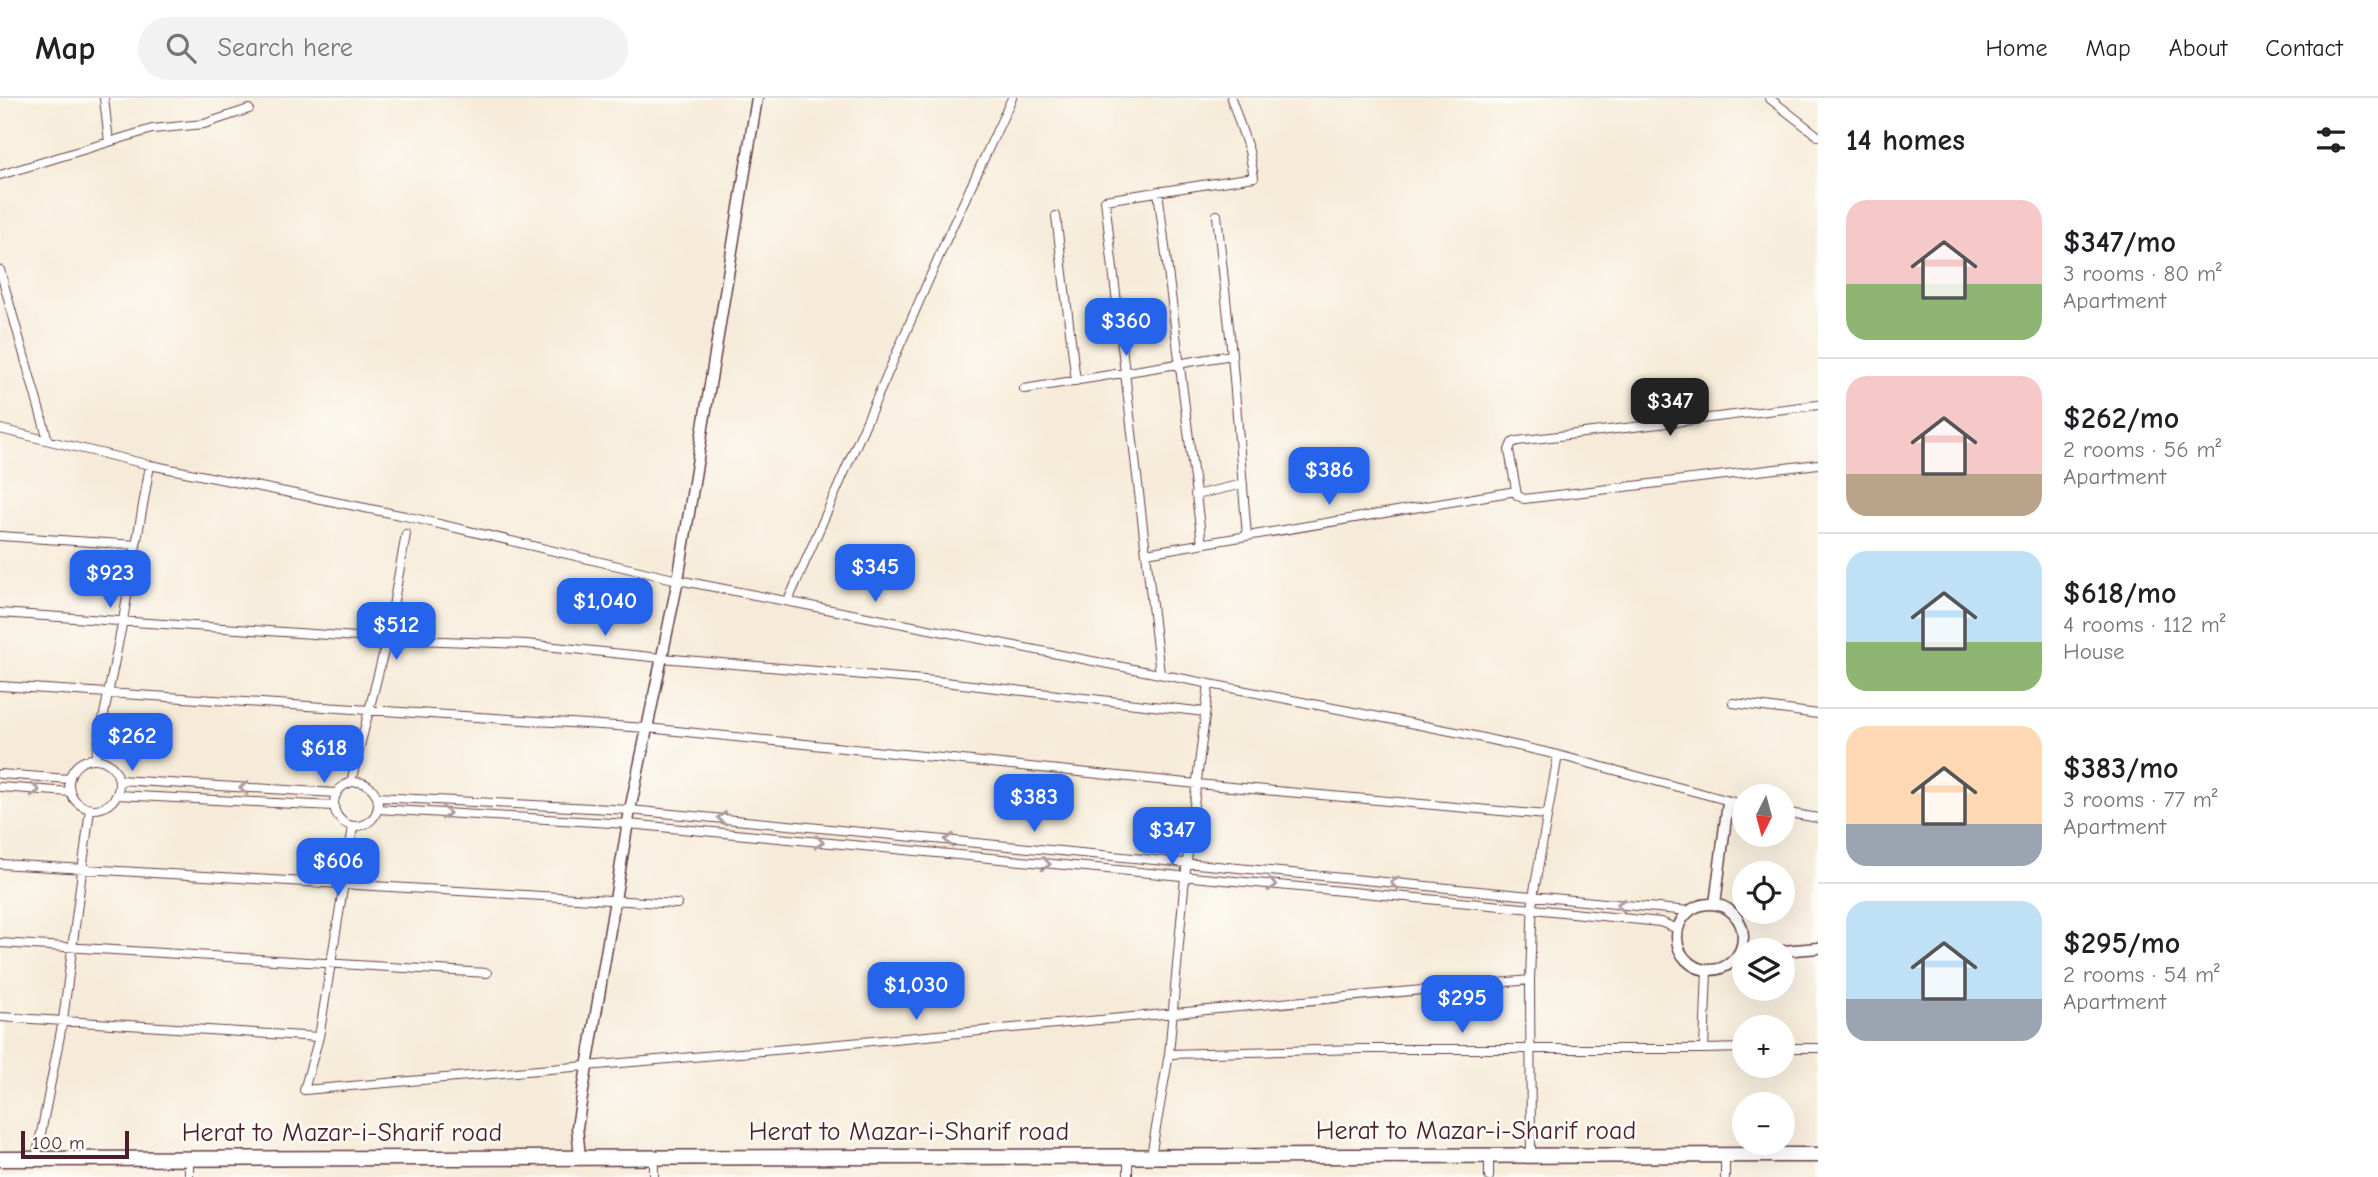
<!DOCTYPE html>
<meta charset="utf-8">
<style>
body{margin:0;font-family:"Comic Neue",sans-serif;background:#f2f2f2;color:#202124;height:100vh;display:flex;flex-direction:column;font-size:26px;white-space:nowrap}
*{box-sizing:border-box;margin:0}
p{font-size:23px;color:#757577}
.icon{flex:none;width:38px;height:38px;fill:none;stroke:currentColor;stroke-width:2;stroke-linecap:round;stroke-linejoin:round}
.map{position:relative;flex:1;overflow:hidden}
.panel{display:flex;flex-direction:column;background:#fff;width:560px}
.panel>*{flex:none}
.needle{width:46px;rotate:186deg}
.controls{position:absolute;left:1732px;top:686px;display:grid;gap:14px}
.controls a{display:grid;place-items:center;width:63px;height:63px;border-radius:50%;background:#fff;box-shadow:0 7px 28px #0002;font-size:35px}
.scale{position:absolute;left:21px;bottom:18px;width:108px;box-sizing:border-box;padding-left:7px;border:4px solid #4a1f2b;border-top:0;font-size:19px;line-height:24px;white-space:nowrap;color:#4a1f2b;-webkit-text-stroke:5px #fdfcf7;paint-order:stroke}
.price{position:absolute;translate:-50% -60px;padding:0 16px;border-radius:14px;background:#2563eb;color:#fff;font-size:23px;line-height:46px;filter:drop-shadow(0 2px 4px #0008)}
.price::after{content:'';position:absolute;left:50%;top:42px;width:21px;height:16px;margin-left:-10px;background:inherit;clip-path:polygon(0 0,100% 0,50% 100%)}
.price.on{background:#222;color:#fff}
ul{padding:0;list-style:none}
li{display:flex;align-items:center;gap:21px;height:175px;padding:0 28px}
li+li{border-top:2px solid #e0e0e0}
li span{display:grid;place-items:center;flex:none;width:196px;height:140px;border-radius:21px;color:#555}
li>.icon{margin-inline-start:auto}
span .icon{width:84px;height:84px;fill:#fffc;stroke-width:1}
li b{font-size:30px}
h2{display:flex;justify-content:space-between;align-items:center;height:84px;padding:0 28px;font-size:30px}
header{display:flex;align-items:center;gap:42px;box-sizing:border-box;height:98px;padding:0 35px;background:#fff;border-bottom:2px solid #e0e0e0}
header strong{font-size:33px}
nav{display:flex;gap:38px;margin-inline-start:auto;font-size:24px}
.search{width:490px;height:63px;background:#f2f2f2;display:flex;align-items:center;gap:18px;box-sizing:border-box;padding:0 24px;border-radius:38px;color:#757577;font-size:26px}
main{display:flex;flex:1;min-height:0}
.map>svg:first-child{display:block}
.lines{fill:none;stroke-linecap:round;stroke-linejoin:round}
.minor-casing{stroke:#643e45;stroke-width:10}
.tertiary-casing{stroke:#643e45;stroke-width:13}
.trunk-casing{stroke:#643e45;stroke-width:17}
.minor{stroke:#fff;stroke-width:8}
.tertiary{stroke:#fff;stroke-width:10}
.trunk{stroke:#fff;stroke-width:14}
.oneway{stroke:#ae9aa0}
.labels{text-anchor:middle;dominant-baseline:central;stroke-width:5;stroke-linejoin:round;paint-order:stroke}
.street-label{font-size:26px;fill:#4a1f2b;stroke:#fdfcf7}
</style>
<header>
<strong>Map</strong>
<div class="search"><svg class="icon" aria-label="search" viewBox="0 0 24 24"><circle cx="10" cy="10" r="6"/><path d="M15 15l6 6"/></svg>Search here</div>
<nav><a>Home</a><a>Map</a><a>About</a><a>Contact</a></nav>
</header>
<main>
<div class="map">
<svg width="1818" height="1079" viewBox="0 0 1818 1079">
<rect width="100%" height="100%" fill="#fdfcf7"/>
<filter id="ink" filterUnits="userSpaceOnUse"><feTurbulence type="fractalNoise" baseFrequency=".0143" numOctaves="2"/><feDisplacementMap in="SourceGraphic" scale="14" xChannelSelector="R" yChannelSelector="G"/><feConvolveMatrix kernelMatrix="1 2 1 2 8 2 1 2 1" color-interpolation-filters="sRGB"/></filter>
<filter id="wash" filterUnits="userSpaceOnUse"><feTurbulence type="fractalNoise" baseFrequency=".00686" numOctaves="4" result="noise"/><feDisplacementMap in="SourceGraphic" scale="28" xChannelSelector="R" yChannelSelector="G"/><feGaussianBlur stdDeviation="1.57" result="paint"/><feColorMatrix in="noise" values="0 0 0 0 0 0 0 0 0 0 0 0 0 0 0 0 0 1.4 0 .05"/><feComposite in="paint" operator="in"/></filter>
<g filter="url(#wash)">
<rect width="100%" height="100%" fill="#f6ebd8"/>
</g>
<g filter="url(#ink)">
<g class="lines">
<g class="minor-casing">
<path id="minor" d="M104 0 109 44
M1769 0 1818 38
M0 77 152 31 204 26 249 11
M1158 93 1202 445
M1217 117 1232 257 1247 438
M1056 118 1076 283
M0 172 48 342
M1024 291 1232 257
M1818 307 1517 343 1512 345 1509 352 1517 397 1524 401 1818 366
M0 331 150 367 405 418 678 482 1461 635 1558 657 1745 707
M1195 397 1243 386
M0 438 136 447
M1146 455 1516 393
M788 503 947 140 1012 0
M0 515 387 541 526 546 661 560 936 583 1205 614
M1160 576 1105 102 1254 79 1249 53 1231 0
M0 588 647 630 1197 686 1546 717
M1733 605 1818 616
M95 661 123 522 150 367
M69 686a25 25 0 1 1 50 0a25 25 0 1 1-50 0Z
M0 676 69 681
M119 682 336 695
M334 706a22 22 0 1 1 44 0a22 22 0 1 1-44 0Z
M351 684 387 541 406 436
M0 689 70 694
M117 697 333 708
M377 699 630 712 1689 813
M378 711 628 726 1533 811 1660 824 1678 831
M1783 714 1818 720
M353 729 319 939 304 992 786 951 1530 882
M0 766 677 806
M0 845 487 875
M0 919 319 939
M1783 950H1818
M1704 951 1745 950
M1169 956 1362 951H1704L1707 872
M1531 1057 1530 882 1533 799 1558 657
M1725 1057V1079
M1151 1058 1169 956 1185 779 1209 586
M654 1059V1079
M189 1060V1079
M36 1061 63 922 90 711
M1128 1079V1058
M1489 1079V1058"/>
</g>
<g class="tertiary-casing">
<path id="tertiary" d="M1715 806 1728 704
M1677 839a33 33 0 1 1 66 0a33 33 0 1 1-66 0Z
M1783 853 1818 850
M580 1059 577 1029 630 712 678 482 757 0"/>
</g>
<g class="trunk-casing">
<path id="trunk" d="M0 1061 1818 1057"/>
</g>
<use href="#minor" class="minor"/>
<use href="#tertiary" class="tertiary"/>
<use href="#trunk" class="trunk"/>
</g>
<defs><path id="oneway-chevron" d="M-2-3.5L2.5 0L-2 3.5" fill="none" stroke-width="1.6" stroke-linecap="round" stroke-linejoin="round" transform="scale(1.75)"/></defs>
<g class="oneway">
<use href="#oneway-chevron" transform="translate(244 690) rotate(-177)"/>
<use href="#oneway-chevron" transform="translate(35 692) rotate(4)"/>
<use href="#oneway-chevron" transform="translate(446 715) rotate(3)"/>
<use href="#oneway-chevron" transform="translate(722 720) rotate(-175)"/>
<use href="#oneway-chevron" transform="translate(949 742) rotate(-175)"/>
<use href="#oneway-chevron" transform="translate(819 744) rotate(5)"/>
<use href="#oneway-chevron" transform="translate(1046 766) rotate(5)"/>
<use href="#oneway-chevron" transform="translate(1395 785) rotate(-174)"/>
<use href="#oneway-chevron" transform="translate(1272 787) rotate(5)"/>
<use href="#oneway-chevron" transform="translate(1621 807) rotate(-175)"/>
</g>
</g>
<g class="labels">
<g class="street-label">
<text x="1476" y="1033">Herat to Mazar-i-Sharif road</text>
<text x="909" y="1034">Herat to Mazar-i-Sharif road</text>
<text x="342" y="1035">Herat to Mazar-i-Sharif road</text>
</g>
</g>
</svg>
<div class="controls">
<a><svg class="needle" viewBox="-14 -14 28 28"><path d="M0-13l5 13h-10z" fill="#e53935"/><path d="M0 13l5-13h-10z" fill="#757577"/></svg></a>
<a><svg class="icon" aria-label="locate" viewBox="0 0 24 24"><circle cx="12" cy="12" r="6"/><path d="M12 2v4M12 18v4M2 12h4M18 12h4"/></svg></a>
<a><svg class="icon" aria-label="layers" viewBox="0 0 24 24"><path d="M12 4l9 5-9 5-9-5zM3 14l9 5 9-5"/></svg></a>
<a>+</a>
<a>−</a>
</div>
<div class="scale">100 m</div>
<b class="price" style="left:1126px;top:260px">$360</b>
<b class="price on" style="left:1670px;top:340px">$347</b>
<b class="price" style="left:1329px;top:409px">$386</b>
<b class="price" style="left:875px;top:506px">$345</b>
<b class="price" style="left:110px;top:512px">$923</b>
<b class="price" style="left:605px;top:540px">$1,040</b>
<b class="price" style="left:396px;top:564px">$512</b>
<b class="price" style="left:132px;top:675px">$262</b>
<b class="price" style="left:324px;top:687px">$618</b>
<b class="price" style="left:1034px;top:736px">$383</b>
<b class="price" style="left:1172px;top:769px">$347</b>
<b class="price" style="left:338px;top:800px">$606</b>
<b class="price" style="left:916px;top:924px">$1,030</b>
<b class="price" style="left:1462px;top:937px">$295</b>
</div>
<section class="panel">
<h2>14 homes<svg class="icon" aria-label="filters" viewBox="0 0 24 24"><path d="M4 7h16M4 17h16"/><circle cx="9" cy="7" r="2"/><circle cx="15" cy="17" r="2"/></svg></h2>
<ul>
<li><span style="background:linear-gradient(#f6c9c9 60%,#8fb573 0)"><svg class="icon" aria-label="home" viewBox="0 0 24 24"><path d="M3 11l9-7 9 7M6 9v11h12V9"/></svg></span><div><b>$347/mo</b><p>3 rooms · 80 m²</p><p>Apartment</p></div></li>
<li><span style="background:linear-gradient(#f6c9c9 70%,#b9a48a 0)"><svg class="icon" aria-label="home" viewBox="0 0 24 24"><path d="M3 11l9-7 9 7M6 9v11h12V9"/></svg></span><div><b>$262/mo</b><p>2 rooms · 56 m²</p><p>Apartment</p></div></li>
<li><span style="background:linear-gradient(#bfe0f5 65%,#8fb573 0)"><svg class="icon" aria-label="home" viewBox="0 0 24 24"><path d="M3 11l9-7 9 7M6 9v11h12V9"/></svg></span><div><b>$618/mo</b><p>4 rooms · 112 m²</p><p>House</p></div></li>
<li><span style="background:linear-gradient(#ffd9b3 70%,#9aa5b1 0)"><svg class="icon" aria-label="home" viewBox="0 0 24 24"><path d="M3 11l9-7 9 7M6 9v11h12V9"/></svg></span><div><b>$383/mo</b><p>3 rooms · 77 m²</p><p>Apartment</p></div></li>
<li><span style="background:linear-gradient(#bfe0f5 70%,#9aa5b1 0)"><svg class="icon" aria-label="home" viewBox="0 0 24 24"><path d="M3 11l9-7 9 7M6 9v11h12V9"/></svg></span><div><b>$295/mo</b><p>2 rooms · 54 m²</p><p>Apartment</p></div></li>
</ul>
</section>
</main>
